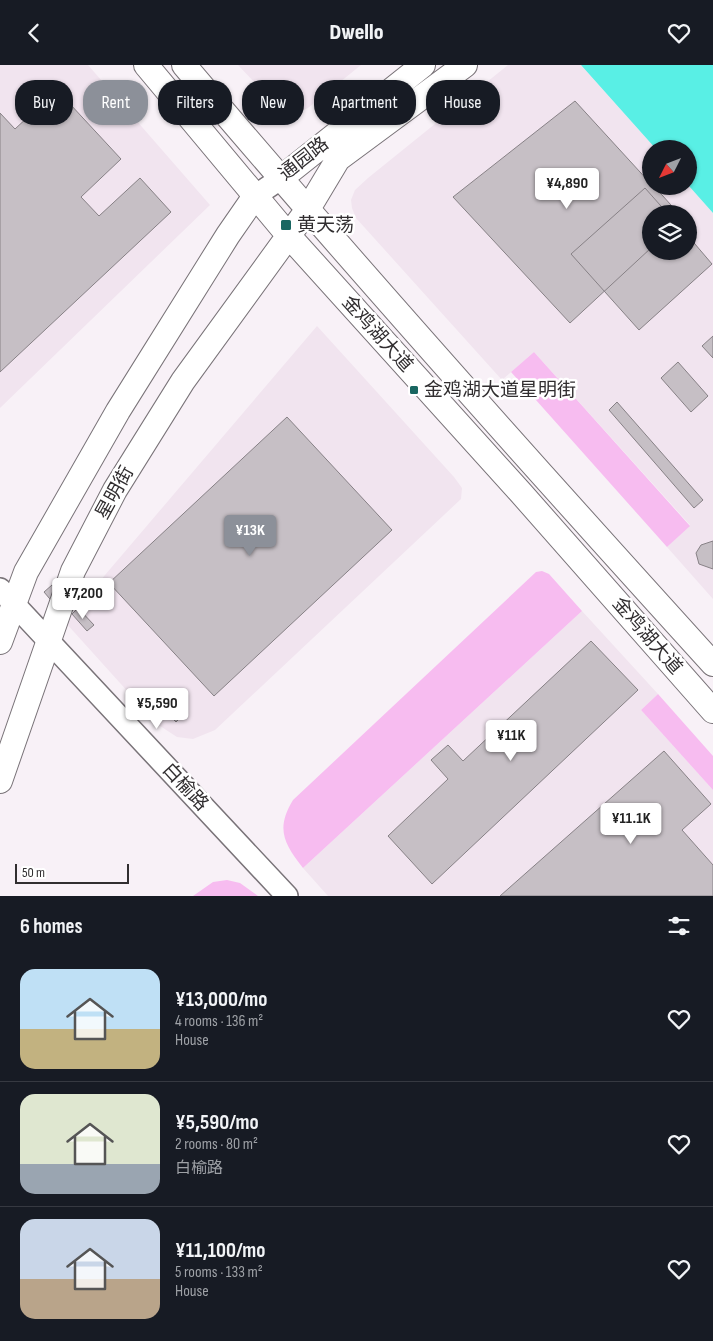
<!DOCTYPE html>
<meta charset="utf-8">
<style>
body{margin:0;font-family:"Sofia Sans Condensed","Noto Sans SC",sans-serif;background:#242831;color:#f1f3f6;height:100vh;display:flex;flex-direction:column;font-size:19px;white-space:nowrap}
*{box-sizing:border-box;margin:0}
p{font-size:16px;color:#9ea1a6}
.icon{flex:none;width:28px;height:28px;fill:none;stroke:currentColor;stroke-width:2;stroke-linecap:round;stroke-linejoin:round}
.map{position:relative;height:831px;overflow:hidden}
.sheet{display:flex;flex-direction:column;background:#171b24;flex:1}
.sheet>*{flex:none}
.top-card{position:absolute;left:15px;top:15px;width:684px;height:45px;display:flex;gap:10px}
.needle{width:32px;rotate:228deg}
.buttons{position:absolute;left:642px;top:75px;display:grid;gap:10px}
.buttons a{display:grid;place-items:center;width:55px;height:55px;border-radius:50%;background:#171b24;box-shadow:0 1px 4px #0004;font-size:25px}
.scale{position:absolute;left:15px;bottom:12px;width:114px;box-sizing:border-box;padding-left:5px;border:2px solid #312e30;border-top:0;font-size:14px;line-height:18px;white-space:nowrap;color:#312e30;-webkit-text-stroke:4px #fff;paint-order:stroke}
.price{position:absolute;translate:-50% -42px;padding:0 11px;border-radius:5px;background:#fff;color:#222;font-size:16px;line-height:32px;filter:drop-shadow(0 1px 2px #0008)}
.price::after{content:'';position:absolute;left:50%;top:30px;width:15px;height:11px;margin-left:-8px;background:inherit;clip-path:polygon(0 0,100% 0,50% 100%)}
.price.on{background:#8c9099;color:#fff}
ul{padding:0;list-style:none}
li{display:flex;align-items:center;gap:15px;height:125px;padding:0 20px}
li+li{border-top:1px solid #363941}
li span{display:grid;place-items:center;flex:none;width:140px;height:100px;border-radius:15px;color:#555}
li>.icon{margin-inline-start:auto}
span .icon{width:60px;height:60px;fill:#fffc;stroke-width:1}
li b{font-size:21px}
h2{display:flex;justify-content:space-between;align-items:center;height:60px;padding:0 20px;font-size:21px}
.chip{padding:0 18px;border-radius:20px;background:#171b24;box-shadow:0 1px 4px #0004;font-size:18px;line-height:45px}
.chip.on{background:#8c9099;color:#fff}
header{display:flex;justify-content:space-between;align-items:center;height:65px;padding:0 20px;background:#171b24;font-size:22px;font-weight:800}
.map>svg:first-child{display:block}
.built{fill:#f1e4ef;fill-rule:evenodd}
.green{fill:#f7bcf0}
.water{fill:#59efe5}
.building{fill:#c6bfc5;stroke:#878186}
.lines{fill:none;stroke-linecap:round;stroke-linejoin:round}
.secondary-casing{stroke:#797378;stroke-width:24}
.primary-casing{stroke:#797378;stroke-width:26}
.secondary{stroke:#fff;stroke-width:21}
.primary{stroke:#fff;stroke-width:24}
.poi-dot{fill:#196661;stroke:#fff;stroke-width:2}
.labels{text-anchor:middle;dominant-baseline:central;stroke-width:5;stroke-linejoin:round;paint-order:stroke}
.street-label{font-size:19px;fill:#312e30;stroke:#fff}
.poi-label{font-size:19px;fill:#312e30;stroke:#fff;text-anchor:start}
</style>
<header><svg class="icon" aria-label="back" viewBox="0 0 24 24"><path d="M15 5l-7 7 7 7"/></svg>Dwello<svg class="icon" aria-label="heart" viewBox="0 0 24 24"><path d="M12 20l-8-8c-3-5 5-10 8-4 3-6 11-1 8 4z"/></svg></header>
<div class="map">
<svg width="713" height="831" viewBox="0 0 713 831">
<rect width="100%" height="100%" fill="#f8f1f7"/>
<path class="built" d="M0 0H88L210 140 0 343Z
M238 0H361L308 43 294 49 285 47 274 38Z
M508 0H581L656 84H651V121H689L713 148V534L667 482 690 460 534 287 502 315 356 153 352 143 351 135 355 125 368 113ZM651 149H689V186H651Z
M317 261 454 412 462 423 461 434 215 665 193 674 177 672 157 659 65 557Z
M582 546 658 629 641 645 713 725V831H328L303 803Z"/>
<path class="green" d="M534 287 690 461 667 482 511 307Z
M542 506 549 509 582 546 303 803C283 778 276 763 293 735L536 507Z
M658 629 713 691V725L641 645Z
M227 815 240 818 258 831H193L213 817Z"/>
<path class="water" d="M581 0H713V148L689 121V84H656Z"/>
<path class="building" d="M57 25 121 94 81 132 99 151 140 113 171 147 0 307V48L15 64Z
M575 36 651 119V121H654L679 149H651V183L570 258 453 132Z
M645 123 668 149H651V186H689V172L712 199 639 265 571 189Z
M713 271V293L702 281Z
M678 297 708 331 691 347 661 313Z
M617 337 703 435 694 443 609 345Z
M287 352 392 465 214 631 109 518Z
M713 476V504L699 499 696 488 701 480Z
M52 520 63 533 55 540 44 527Z
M78 543 94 560 87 566 72 549Z
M591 576 638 625 432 819 388 771 448 714 431 695 448 680 463 696Z
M164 630 183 650 176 657 157 637Z
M664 686 711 739 682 765 713 800V831H500Z"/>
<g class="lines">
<g class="secondary-casing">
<path id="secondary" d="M255 131 280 114
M0 524 287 831"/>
</g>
<g class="primary-casing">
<path id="primary" d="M146 0 288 170 521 428 713 646
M184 0C356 203 534 402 713 599
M280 114 423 0
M0 577 26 507 118 346 228 170 255 131
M0 716 73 506 115 425 183 316 308 144 338 94 465 0"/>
</g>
<use href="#secondary" class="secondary"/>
<use href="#primary" class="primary"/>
</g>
<g class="poi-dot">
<rect x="280" y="154" width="12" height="12" rx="2.5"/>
<rect x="409" y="320" width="10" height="10" rx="2.5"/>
</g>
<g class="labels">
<g class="street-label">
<text transform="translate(304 94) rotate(-38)">通园路</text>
<text transform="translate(377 269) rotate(48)">金鸡湖大道</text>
<text transform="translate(115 428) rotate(-61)">星明街</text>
<text transform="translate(647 571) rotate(49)">金鸡湖大道</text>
<text transform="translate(185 722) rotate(47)">白榆路</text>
</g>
<g class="poi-label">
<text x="297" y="160">黄天荡</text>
<text x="424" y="325">金鸡湖大道星明街</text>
</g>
</g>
</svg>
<div class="buttons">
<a><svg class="needle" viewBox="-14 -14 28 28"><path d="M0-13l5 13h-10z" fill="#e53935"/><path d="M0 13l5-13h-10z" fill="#9ea1a6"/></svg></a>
<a><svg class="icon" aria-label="layers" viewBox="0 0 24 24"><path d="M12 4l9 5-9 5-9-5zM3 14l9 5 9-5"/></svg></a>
</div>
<div class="scale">50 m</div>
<b class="price" style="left:567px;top:145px">¥4,890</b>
<b class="price on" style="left:250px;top:492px">¥13K</b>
<b class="price" style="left:83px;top:555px">¥7,200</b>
<b class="price" style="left:157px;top:665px">¥5,590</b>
<b class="price" style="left:511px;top:697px">¥11K</b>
<b class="price" style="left:631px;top:780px">¥11.1K</b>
<div class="top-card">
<a class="chip">Buy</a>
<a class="chip on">Rent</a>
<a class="chip">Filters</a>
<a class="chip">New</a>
<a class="chip">Apartment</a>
<a class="chip">House</a>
</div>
</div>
<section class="sheet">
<h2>6 homes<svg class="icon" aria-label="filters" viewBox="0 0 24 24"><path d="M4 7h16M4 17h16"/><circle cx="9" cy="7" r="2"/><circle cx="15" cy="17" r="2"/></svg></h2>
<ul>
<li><span style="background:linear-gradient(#bfe0f5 60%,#c2b280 0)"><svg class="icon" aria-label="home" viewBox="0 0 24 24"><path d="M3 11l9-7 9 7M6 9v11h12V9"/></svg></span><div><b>¥13,000/mo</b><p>4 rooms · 136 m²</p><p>House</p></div><svg class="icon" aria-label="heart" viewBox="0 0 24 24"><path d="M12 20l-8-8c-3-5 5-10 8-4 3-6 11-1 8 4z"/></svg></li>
<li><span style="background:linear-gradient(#dfe7d0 70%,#9aa5b1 0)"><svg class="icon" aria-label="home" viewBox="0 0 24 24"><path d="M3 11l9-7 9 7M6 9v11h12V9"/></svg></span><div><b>¥5,590/mo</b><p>2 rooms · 80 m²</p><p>白榆路</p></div><svg class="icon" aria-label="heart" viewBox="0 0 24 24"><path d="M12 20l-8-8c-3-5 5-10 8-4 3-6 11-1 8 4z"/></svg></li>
<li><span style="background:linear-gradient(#c9d6e8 60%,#b9a48a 0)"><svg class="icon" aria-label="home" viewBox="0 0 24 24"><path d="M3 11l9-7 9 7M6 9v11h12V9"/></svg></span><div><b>¥11,100/mo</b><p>5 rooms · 133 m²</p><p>House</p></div><svg class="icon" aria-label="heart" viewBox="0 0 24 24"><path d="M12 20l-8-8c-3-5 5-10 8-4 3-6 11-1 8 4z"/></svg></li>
</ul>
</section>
